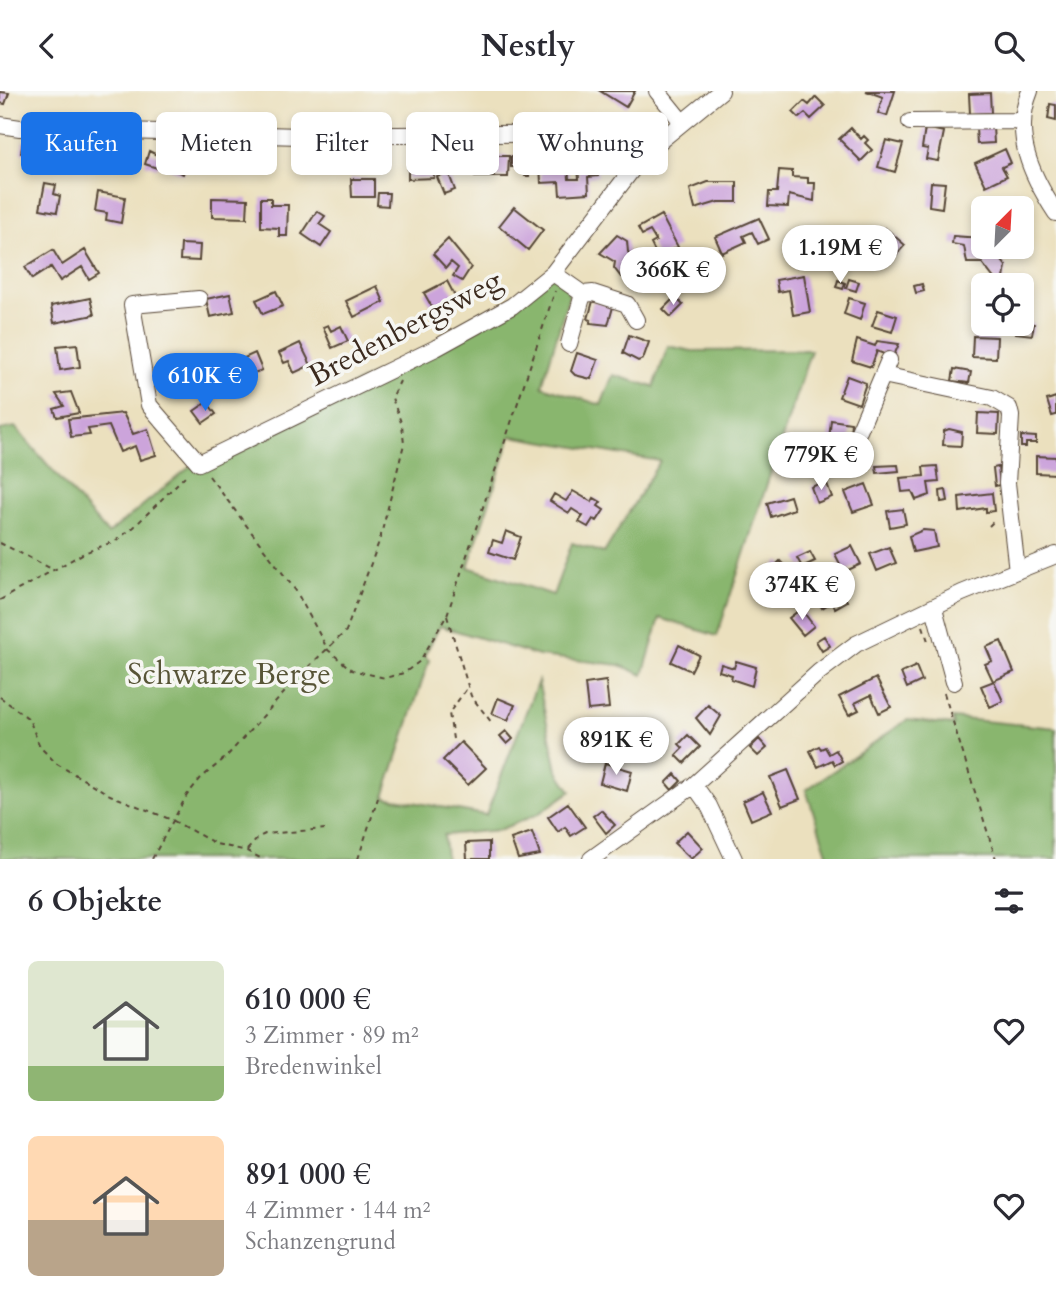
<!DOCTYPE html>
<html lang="de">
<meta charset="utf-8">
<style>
body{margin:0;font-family:Cardo,serif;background:#f2f2f3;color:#2b2b33;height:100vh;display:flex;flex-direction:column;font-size:26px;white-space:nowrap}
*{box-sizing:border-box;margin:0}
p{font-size:23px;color:#7c7c81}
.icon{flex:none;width:38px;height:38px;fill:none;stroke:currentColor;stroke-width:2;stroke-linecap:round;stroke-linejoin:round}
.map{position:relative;height:768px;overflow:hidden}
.details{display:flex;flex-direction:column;background:#fff;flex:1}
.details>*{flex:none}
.guide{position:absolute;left:21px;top:21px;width:700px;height:63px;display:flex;gap:14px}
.needle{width:46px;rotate:24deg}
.fabs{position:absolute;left:971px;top:105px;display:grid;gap:14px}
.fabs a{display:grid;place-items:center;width:63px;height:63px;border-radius:10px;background:#fff;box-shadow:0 4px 10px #0003;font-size:35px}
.price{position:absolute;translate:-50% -60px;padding:0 16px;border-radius:24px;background:#fff;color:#222;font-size:23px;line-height:46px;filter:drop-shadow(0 2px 4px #0008)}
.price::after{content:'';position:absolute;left:50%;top:42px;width:21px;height:16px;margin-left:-10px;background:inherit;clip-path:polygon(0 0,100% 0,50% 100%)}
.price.on{background:#1a73e8;color:#fff}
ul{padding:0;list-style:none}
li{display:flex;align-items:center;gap:21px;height:175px;padding:0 28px}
li span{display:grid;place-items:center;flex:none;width:196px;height:140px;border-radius:10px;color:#555}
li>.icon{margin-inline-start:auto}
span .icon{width:84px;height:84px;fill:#fffc;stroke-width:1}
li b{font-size:30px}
h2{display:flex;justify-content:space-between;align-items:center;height:84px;padding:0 28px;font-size:30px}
.chip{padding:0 24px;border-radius:10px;background:#fff;box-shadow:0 4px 10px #0003;font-size:24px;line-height:63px}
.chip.on{background:#1a73e8;color:#fff}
header{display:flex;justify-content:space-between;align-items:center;height:91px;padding:0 28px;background:#fff;font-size:32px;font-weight:700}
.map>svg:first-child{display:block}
.forest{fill:#89b66e;stroke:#627046;stroke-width:2;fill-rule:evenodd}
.building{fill:#cca4db}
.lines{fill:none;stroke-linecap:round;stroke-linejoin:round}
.minor-casing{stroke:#554536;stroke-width:18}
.path{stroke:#554536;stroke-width:2;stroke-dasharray:5 5;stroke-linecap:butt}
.minor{stroke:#fff;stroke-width:16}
.labels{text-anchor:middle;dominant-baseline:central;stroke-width:7;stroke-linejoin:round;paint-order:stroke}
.street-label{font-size:30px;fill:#3b2a1e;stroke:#f6f6f2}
.park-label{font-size:30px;fill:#575436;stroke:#f6f6f2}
</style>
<header><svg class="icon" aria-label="back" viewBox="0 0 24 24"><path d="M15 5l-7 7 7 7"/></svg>Nestly<svg class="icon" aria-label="search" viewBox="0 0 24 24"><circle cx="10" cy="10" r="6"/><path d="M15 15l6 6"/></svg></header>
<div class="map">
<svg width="1056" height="768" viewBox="0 0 1056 768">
<rect width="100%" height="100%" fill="#f6f6f2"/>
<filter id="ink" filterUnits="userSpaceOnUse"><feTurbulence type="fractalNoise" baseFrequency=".0143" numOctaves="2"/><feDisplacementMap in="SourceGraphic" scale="14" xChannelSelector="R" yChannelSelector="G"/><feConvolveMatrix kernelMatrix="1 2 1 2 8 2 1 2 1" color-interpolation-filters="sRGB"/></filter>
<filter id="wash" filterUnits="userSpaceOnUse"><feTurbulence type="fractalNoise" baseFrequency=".00686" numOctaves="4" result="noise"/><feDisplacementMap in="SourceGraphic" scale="28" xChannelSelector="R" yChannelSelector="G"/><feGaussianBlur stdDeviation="1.57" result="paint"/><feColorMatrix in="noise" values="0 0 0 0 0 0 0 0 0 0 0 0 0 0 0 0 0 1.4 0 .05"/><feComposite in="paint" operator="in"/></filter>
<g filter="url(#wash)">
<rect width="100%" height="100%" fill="#ebe0be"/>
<path class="forest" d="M553 182 565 190 569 204 542 295 601 314 613 284 654 296 668 255 692 260 811 259 717 545 660 527 643 584 620 574 539 565 440 535 424 565 429 569 384 706 486 724 538 590 557 679 571 700 538 723 499 739 444 744 446 768H0V339L15 336 108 443 192 374 512 215ZM511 345 660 370 604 462 572 452 553 504 468 476Z
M952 627 1056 637V768H829L806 699 907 629 954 634Z"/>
<g id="blocks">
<path class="building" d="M600 0H635L626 16Z
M866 0H895L887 25 878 22 883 6Z
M0 1 9 2 5 13 0 12Z
M990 2 991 22 970 23 969 3Z
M816 6 825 15 811 28 805 22 799 27 793 21 804 10 809 14Z
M1050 13 1056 14V30L1048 28Z
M993 36 994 52 977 53 976 37Z
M851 37 861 48 864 45 868 49 865 52 872 59 861 70 839 48Z
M925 37 944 41 938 70 926 68 928 58 922 57Z
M886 49 903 53 895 81 878 76Z
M23 50 34 52 32 64 21 62Z
M241 57H252L250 73 241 74Z
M1005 58 1011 72 1002 76 1007 85 986 95 975 72Z
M149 60 167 69 169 61 188 66 183 83 159 73 157 77 145 73Z
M475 65H509L508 86H475Z
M511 66H529V85H525V76H511Z
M433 69 434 87 408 88V70Z
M568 72 569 88H579L578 75 597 74 598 85 588 86 589 102 560 104 559 91 541 92 540 73Z
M779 79 792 80V86L808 87V92H815L814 110 789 104 788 116 768 115 769 101H777Z
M448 81 455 99 444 103 437 86Z
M351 88H374V106H352Z
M708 91H737V111H718L695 118 690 98Z
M931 91 945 92 942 117 929 115Z
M45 92 56 94 54 103 60 105 57 121 40 118Z
M98 101 125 106 121 132 106 129 107 122 95 120Z
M378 102H389L388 115 377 114Z
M212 107 248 108 247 127 212 126Z
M261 107H271V114H288L287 145H279V137L261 136Z
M514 116 543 139 528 159 499 135Z
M317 120 325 125 319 133 331 141 321 156 302 143Z
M661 124 678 156 658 167 651 153 656 150 650 140 642 144 638 137Z
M759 127 769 148 758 153 752 141 743 145 746 151 722 162 715 146Z
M885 137 905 154 895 165 876 148Z
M617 144 627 150 628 161 635 168V182L621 186 614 177 615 171 600 162Z
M953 145 980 147 979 157 988 159V156H997L996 162 1006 175 1003 194H999L982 172H967L964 155 952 153Z
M448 148 471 176 462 190 453 185 458 177 451 171 446 177 433 163Z
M181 153 200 154 199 170 180 169Z
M53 159 62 174 85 159 99 182 89 188 82 176 60 190 51 176 32 188 25 176Z
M804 184 810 221 793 224 789 199 778 201 776 189Z
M849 188 859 191 856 200 846 197Z
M838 189 845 192 843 198 836 196Z
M447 190 457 209 437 225 424 202Z
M922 193 924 200 916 202 914 195Z
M377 195 384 211 354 226 346 210Z
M276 200 283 215 263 223 256 209Z
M230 203 234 221 210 226 206 208Z
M675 206 683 214 671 226 663 218Z
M90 207 94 224 54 232 51 215Z
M849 207 865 212 860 229 844 223Z
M593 210 613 216 608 234 590 232 591 229 588 228Z
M878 219 897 225 892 241 872 235Z
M1022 231 1034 233 1032 244 1015 242 1017 233Z
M328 234 331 240 341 235 348 250 332 257 323 236Z
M629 244 649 251 643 268 638 270 623 262Z
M973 245 997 246 996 267 972 266Z
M857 249 875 255 877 250 899 253 893 267 877 260 871 276 852 270Z
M300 252 311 274 294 282 289 270 284 272 279 262Z
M77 253 80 276 60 279 57 255Z
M255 262 262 279 249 284 242 268Z
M577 262 598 269 591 288 575 284 571 280Z
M195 270 197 296 178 297 177 284H187L186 271Z
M954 278 971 281 969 292 952 290Z
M847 285 866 292 859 313 839 306Z
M71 301 79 322 57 326 54 318 64 315 56 303Z
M1056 306V324L1052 325 1047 309Z
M207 311 216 323 203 332 194 320Z
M123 322 133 343 148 338 156 364 140 369 135 355 120 361 109 335 88 338 90 344 71 346 68 328Z
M978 322 999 323 998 343 977 342Z
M831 329 851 332 849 352 829 349Z
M949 338 962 341 961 355 943 354 944 340Z
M1021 345 1036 346V352H1026V356H1021Z
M1036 365 1056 366V383L1036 382Z
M898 374 899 380 877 382 876 375Z
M937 375 939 391 928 392 930 404 916 409 912 400 902 401 900 387 924 385 923 376Z
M998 376 1000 394 995 395 993 377Z
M826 390 832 406 817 412 811 396Z
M866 393 874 414 853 421 845 401Z
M946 399 948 410 941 411 940 400Z
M573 400 592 411 594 407 601 411 598 415 604 419 597 430 593 428 588 436 579 431 583 425 572 418 569 422 550 410 554 403 566 410Z
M992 402 994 420 986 421V417L960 421 959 406Z
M790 405 794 418 771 426 767 412Z
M903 418 906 433 890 436 887 420Z
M923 439 934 440 937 456 913 461 909 445Z
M506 440 521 446 513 469 489 461 493 449 502 452Z
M852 455 861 473 844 481 835 463Z
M889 456 896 472 877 480 870 463Z
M810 461 815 470 802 476 797 467Z
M780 470 791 482 785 487 788 490 776 501 763 487Z
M836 489 847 510 835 517 832 511 822 517 814 501Z
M801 518 814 535 803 544 789 527Z
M824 545 830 555 822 560 816 550Z
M1001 550 1014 581 993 590 985 573 992 570 986 556Z
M679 554 699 564 691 580 671 571Z
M736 570 756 576 752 595 731 588 732 584 719 580 721 573 734 577Z
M916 575 922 590 907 597 901 582Z
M876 587 891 616 879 622 871 604 855 612 859 619 849 624 839 606Z
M606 590 609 617 588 619 585 593Z
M994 590 1003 610 990 616 981 595Z
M498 607 515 614 508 629 492 623Z
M708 614 721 625 710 644 696 627Z
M506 640 513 648 507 653 500 645Z
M688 644 700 656 684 672 676 664 683 657 679 653Z
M759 648 767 657 758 665 750 657Z
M461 651 486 677 468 694 443 669Z
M819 655 821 658 825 656 829 663 836 659 842 670 835 674 832 669 818 676 810 660Z
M605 672 632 680 627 700 600 692Z
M788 679 800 708 782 715 770 686Z
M675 683 681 690 672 699 666 692Z
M763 701 772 720 751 729 743 710Z
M568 712 585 736 571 745 565 736 558 741 548 726Z
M601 719 615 734 606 742 593 725Z
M687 740 703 757 691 768 674 752Z
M532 741 540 764 518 768 511 748Z
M489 751V768H467L466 752Z"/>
</g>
</g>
<g filter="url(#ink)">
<use href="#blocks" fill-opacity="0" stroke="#554536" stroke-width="2"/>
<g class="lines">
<g class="minor-casing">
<path id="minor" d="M657 0 682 31
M1030 0C1012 44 1031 84 1056 122
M910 31 1021 30
M0 34 20 37 301 45 601 42 626 51 644 63
M553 182 583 203 593 202 627 213 636 229
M199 208 132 214 149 314 199 372 436 257 512 215 553 182 644 63 721 0
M569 253 583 203
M883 284 992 307 1009 317 1011 325 1007 392 1017 480
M859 340 889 269
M934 517 954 591
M694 694 709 715 734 768
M591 768 694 694 819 581 856 553 962 502 1056 464"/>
</g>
<path class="path" d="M209 385 296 500 328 559 352 579 385 587 404 582 420 570 447 524 555 200
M989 435 996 428
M0 452 52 478
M0 509 84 462 115 450 134 436 188 382
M447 525 471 605 492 632
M923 535 928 550
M944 602 996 768
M0 606 29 628 40 656 57 673 110 704 172 729 216 753 247 760 262 768
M453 648 449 622 468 596
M247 759 259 746 265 743 325 738
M152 768 187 704 200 688 226 666 303 581 346 540 380 448 404 353 402 334 392 307 400 290
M358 768 378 707"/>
<use href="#minor" class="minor"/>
</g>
</g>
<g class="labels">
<g class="street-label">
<text transform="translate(405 237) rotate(-28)">Bredenbergsweg</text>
</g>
<g class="park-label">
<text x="229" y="583">Schwarze Berge</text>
</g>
</g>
</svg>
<div class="fabs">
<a><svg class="needle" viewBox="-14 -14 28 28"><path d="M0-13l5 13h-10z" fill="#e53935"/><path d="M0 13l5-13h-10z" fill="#7c7c81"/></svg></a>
<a><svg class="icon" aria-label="locate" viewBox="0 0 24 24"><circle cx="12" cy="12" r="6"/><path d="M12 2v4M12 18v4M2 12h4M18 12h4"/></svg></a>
</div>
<b class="price" style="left:840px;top:194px">1.19M €</b>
<b class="price" style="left:673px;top:216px">366K €</b>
<b class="price on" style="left:205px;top:322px">610K €</b>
<b class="price" style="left:821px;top:401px">779K €</b>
<b class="price" style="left:802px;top:531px">374K €</b>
<b class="price" style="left:616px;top:686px">891K €</b>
<div class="guide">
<a class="chip on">Kaufen</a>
<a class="chip">Mieten</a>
<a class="chip">Filter</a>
<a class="chip">Neu</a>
<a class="chip">Wohnung</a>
</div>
</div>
<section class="details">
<h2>6 Objekte<svg class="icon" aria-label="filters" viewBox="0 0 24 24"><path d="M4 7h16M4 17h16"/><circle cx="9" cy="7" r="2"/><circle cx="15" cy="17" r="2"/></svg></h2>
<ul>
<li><span style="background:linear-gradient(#dfe7d0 75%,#8fb573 0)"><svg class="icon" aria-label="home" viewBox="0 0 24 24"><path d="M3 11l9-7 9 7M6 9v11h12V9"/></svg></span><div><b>610 000 €</b><p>3 Zimmer · 89 m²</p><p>Bredenwinkel</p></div><svg class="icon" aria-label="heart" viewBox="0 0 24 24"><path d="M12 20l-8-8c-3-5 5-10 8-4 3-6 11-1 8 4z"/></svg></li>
<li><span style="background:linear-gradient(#ffd9b3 60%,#b9a48a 0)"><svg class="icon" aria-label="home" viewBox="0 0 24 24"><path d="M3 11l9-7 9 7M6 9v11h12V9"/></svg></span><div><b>891 000 €</b><p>4 Zimmer · 144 m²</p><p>Schanzengrund</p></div><svg class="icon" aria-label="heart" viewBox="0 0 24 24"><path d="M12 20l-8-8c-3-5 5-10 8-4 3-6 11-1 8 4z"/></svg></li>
</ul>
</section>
